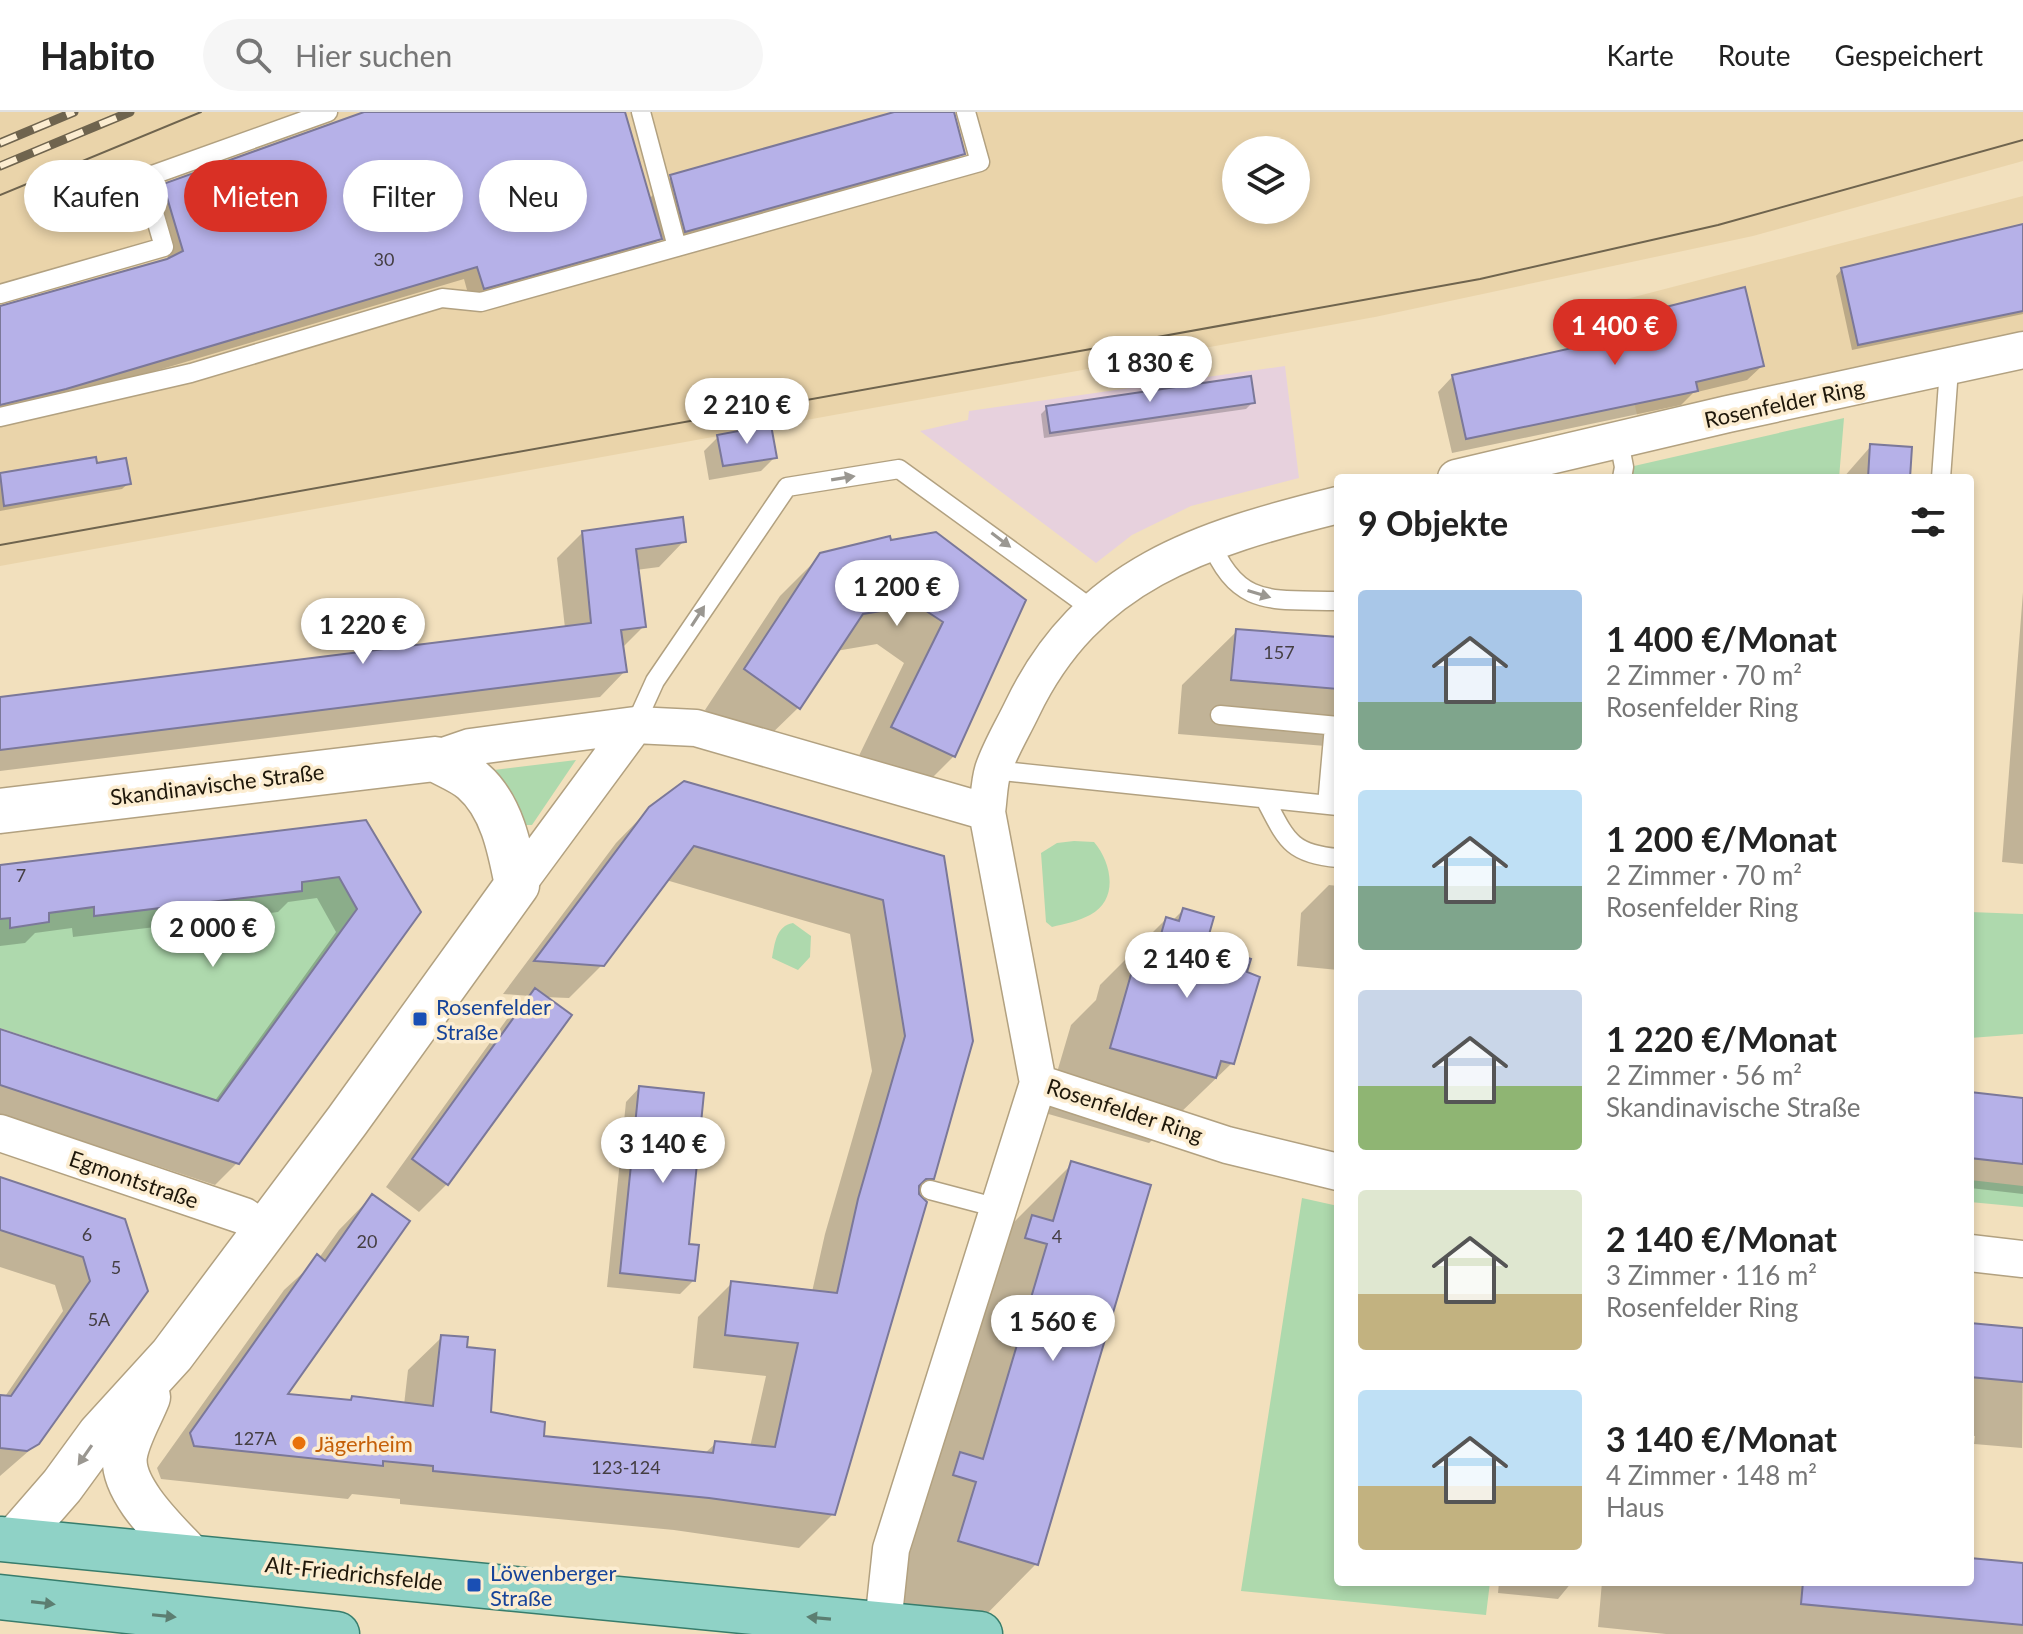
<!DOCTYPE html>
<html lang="de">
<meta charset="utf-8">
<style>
body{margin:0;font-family:Lato,sans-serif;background:#f6f6f6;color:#222;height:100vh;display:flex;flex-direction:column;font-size:30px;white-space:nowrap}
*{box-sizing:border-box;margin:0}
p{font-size:26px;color:#767676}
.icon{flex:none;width:44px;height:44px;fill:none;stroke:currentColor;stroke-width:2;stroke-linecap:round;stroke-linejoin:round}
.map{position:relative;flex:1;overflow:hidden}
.details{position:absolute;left:1334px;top:362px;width:640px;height:1112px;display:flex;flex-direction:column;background:#fff;border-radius:8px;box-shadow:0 4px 12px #0003}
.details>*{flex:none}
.banner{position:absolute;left:24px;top:48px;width:760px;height:72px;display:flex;gap:16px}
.controls{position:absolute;left:1222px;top:24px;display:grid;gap:16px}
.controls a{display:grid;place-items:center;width:88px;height:88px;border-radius:50%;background:#fff;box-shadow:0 4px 12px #0003;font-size:40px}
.price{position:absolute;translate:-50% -68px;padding:0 18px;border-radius:28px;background:#fff;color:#222;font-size:26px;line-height:52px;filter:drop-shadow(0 2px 4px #0008)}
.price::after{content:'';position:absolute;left:50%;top:48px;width:24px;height:18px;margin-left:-12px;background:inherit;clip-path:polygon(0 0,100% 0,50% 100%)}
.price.selected{background:#d93025;color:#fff}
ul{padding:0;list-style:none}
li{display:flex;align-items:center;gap:24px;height:200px;padding:0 24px}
li span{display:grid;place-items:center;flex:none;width:224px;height:160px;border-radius:8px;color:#555}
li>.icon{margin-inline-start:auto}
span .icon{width:96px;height:96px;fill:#fffc;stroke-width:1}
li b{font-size:34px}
h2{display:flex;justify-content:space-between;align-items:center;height:96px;padding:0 24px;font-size:34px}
.pill{padding:0 28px;border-radius:36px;background:#fff;box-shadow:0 4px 12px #0003;font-size:28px;line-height:72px}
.pill.selected{background:#d93025;color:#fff}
header{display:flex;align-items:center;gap:48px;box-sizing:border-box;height:112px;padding:0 40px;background:#fff;border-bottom:2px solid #e0e0e0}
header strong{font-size:38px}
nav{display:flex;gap:44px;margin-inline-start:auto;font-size:28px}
.search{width:560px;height:72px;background:#f6f6f6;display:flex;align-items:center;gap:20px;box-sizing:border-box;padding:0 28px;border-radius:44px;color:#767676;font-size:30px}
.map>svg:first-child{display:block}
.commercial{fill:#e7d1dd}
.built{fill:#ead4aa;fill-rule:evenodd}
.green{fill:#aed9ad}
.shadow{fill:#0003}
.building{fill:#b6b1e8;stroke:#7b7899;stroke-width:2}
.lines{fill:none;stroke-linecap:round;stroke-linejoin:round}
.service-casing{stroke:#b2a180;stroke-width:21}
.minor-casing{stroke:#b2a180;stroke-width:39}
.tertiary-casing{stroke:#b2a180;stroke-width:47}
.primary-casing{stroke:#377d6c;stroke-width:47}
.service{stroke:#fff;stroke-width:18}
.minor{stroke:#fff;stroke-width:36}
.tertiary{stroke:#fff;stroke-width:44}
.primary{stroke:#8fd2c6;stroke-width:44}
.tram{stroke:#6f644e;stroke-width:2}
.rail-casing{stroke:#6f644e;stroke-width:9}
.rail{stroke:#fcedd1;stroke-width:6;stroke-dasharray:18;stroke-linecap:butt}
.oneway{fill:#9a9791}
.oneway2{fill:#5c7e71}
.transit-dot{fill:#1a4fb4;stroke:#fcedd1;stroke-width:3}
.food-dot{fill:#e8710a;stroke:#fcedd1;stroke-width:3}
.labels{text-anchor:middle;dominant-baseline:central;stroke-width:7;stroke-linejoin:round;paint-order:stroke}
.number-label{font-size:18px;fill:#443e42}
.street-label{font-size:22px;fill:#1e170a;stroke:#fcedd1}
.transit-label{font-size:22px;fill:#164399;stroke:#fcedd1;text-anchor:start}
.food-label{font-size:22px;fill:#c56008;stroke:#fcedd1;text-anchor:start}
</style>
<header>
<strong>Habito</strong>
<div class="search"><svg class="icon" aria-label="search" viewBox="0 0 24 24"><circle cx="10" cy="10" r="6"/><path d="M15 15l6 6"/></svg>Hier suchen</div>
<nav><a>Karte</a><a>Route</a><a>Gespeichert</a></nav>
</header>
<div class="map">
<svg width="2023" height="1522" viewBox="0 0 2023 1522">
<rect width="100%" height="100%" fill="#f2e0bd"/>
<path class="commercial" d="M1285 254 1299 366 1191 394 1132 423 1096 451 920 319 968 308 969 299Z"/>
<path class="built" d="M0 0H2023V49L1753 124 1375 205 0 454ZM1236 38H1296V98H1236Z
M2023 84V223L1639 311 1611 191Z"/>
<path class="green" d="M1844 306 1839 366H1631L1634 354Z
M576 648 532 713H522L486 659Z
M1074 729 1094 730C1112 751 1119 788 1090 803 1079 809 1064 812 1052 815L1046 810 1041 741 1057 731Z
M339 765 357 797 219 989 0 916V807L28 804 30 813 49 810V801L94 795 95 804 114 802 115 793 157 797 302 779V770Z
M1970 800 2023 802V922L1970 926Z
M793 811 811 824 810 845 798 858 772 846C775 831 776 814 793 811Z
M1970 1068 2023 1074V1095L1970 1090Z
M1302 1086 1338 1094V1470H1490L1486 1503 1241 1479Z"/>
<path class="shadow" d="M370 0H623L649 87 671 65 899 0H953L963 41 943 61 666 139 662 124 646 140 470 189 464 167 51 290 0 302V196L169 148 150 88 164 74Z
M2023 115V202L1852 238 1836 164 1842 157Z
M1627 206 1762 254 1747 268 1693 281 1681 293 1452 341 1438 280 1452 265 1614 229 1612 221Z
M1253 290 1246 297 1044 326 1041 302 1047 296Z
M718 325 775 345 761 359 709 368 704 339Z
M1871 334 1908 366H1843Z
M94 347 95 353 129 371 122 377 0 399V363Z
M583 420 684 429 659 455 636 458 644 514 622 536 625 559 600 585 0 659V587L565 516 557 446Z
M821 443 1024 488 954 644 914 684 853 656 904 551 877 532 836 539 798 596 758 635 705 598 780 484Z
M2023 480V752L2002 750Z
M1237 519 1338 527V635L1178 622 1182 573Z
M650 696 942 746 932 1066 917 1081 833 1402 799 1436 674 1418 400 1392V1387L352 1382 348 1387 161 1367 157 1356 284 1178 319 1146 339 1118 372 1084 284 1283 404 1293 408 1258 442 1225 465 1237 489 1301 542 1325 704 1342 716 1331 750 1335 766 1264 693 1256 698 1205 732 1171 812 1180 825 1122 872 959 850 822 666 768 603 852 569 886 543 885 569 903 447 1072 419 1100 386 1075 507 907 530 884 503 882 616 731Z
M365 710 418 800 237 1051 215 1073 0 1002V918L214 990 336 820 317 786 288 790 278 800 73 825 72 816 35 821 25 831 0 834V755Z
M1329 773 1338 774V858L1297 854 1301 801Z
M1183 798 1203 835 1232 951 1149 1031 1045 1001 1071 913 1096 888 1100 873 1166 807 1172 809Z
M639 976 687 1134 694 1168 680 1182 607 1175 626 990Z
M1970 982 2023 988V1082L1970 1076Z
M1072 1052 1036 1452 971 1518 893 1495 911 1436 888 1429 894 1408 930 1372 1006 1118Z
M0 1068 123 1109 38 1331 0 1364V1285L4 1286 63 1199 55 1173 0 1155Z
M1970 1214 2023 1219 2022 1336 1974 1332 1975 1324H1970Z
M1970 1448 2023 1453V1522H1666L1598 1515 1602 1470H1970Z
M1499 1470H1572L1558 1487 1498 1481Z"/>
<path class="building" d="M364 0H625L662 127 484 177 477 155 66 277 0 293V194L167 147 183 139 163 72Z
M894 0H954L965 42 685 120 670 63Z
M2023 112V199L1858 233 1841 156Z
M1745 175 1764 254 1696 270 1698 279 1466 327 1452 263 1630 223 1626 205Z
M1251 264 1255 291 1050 321 1046 294Z
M771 313 777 346 723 354 717 323Z
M1870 332 1912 335 1910 366H1868Z
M96 345 97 351 126 346 131 372 4 394 0 361Z
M683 405 686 430 636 437 646 515 621 518 627 560 0 638V585L591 511 582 419Z
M936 420 1026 488 955 645 891 615 943 510 917 493 863 502 800 597 744 557 820 441 890 424 891 428Z
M1236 517 1338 525V577L1231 568Z
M684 669 944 744 973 929 934 1067H926L919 1074V1082L927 1090 835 1403 709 1386 433 1359V1354L383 1349V1354L194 1334 190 1321 317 1142 325 1149 372 1082 410 1109 288 1282 351 1288 352 1284 433 1294 441 1223 468 1225 467 1235 495 1238 491 1300 545 1310 544 1324 713 1341 715 1329 775 1335 798 1231 725 1223 731 1169 837 1181 858 1087 905 924 883 788 694 734 604 854 534 849 649 695Z
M366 708 421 800 239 1052 0 973V917L218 989 357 797 339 765 302 770V779L94 804V795L49 801V810L10 816V806L0 807V753Z
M1183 796 1214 805 1206 833 1251 847 1247 860 1260 865 1234 952 1221 949 1216 966 1110 936 1136 845 1153 850 1166 805 1179 809Z
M535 876 572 903 448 1073 412 1047Z
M639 974 704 981 689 1132 699 1133 695 1169 620 1161Z
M1970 980 2023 986V1052L1970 1046Z
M1071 1049 1151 1073 1038 1453 958 1429 976 1370 953 1363 960 1340 983 1347 1047 1132 1025 1126 1032 1103 1053 1109Z
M0 1065 125 1107 148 1179 39 1332 27 1339 0 1336V1283L11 1284 90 1169 83 1145 0 1118Z
M1970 1211 2023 1216V1270L1970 1265Z
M1970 1446 2023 1451V1513L1801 1492 1803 1470H1970Z"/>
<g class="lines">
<g class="service-casing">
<path id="service" d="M641 0 677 135
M0 182 164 135 144 66 328 0
M0 305 191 261 442 186 481 190 980 50 966 0
M1619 329 1624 355 1622 366
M1941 366 1949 257
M1210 428C1237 497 1273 487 1338 489
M1220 603 1338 614
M635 613 655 569 787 375 899 357 1092 497
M993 658 1338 694
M1265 687C1286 727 1290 742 1338 746
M1327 693 1334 614
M930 1078 998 1096"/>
</g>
<g class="minor-casing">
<path id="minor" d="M1456 366 1728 302 2023 238
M435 647 470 635 635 613 696 616 987 700
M517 773 635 613
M1038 971 1227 1033 1338 1060
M0 1021 244 1104 265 1119
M1970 1141 2023 1147
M883 1512 891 1437 1038 971 987 700C989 686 989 671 993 658 1000 637 1013 616 1022 597 1087 461 1202 427 1338 393"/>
</g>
<g class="tertiary-casing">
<path id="tertiary" d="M0 699 435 647C447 654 463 660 473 669 502 694 510 737 517 773L347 1009 172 1243 100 1322 62 1374 15 1428
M148 1285C141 1303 128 1324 125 1343 120 1378 169 1422 190 1445"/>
</g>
<g class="primary-casing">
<path id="primary" d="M0 1427 980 1522
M0 1485 337 1522"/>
</g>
<use href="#service" class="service"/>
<use href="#minor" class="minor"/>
<use href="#tertiary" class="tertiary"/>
<use href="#primary" class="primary"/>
<path class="tram" d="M0 83 201 0
M0 433 1480 167 1718 113 2023 28"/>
<g class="rail-casing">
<path id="rail" d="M0 31 74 0
M0 54 130 0"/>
</g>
<use href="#rail" class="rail"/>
</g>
<defs><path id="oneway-solid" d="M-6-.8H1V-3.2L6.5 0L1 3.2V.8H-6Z" transform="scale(2)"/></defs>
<g class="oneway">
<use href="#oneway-solid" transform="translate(843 366) rotate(-9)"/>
<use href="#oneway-solid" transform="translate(1001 428) rotate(37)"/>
<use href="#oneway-solid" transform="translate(1259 482) rotate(17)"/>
<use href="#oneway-solid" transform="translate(698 504) rotate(-57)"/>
<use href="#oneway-solid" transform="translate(85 1343) rotate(125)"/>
</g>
<g class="oneway2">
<use href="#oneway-solid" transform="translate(43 1491) rotate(7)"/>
<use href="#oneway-solid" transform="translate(164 1504) rotate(6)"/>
<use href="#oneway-solid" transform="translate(819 1506) rotate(-175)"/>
</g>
<g class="transit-dot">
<rect x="412" y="899" width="16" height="16" rx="4"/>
<rect x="466" y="1465" width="16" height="16" rx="4"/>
</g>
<circle class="food-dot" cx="299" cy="1331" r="8"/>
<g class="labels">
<g class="number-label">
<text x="384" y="147">30</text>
<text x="1279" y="540">157</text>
<text x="21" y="763">7</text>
<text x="87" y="1122">6</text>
<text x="1057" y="1124">4</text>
<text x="367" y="1129">20</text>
<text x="116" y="1155">5</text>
<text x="99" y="1207">5A</text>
<text x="255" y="1326">127A</text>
<text x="626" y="1355">123-124</text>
</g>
<g class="street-label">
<text transform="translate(1784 291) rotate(-12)">Rosenfelder Ring</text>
<text transform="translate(217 672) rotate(-7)">Skandinavische Straße</text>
<text transform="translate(1125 998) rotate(18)">Rosenfelder Ring</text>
<text transform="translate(134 1067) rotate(19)">Egmontstraße</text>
<text transform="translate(354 1461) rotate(6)">Alt-Friedrichsfelde</text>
</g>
<g class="transit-label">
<text x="436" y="894">Rosenfelder<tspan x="436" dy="25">Straße</tspan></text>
<text x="490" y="1460">Löwenberger<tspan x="490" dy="25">Straße</tspan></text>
</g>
<g class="food-label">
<text x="315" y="1331">Jägerheim</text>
</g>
</g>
</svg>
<div class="controls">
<a><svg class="icon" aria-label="layers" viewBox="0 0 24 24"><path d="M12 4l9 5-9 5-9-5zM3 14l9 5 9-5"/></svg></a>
</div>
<b class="price selected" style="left:1615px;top:255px">1 400 €</b>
<b class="price" style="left:1150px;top:292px">1 830 €</b>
<b class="price" style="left:747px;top:334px">2 210 €</b>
<b class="price" style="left:897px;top:516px">1 200 €</b>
<b class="price" style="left:363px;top:554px">1 220 €</b>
<b class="price" style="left:213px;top:857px">2 000 €</b>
<b class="price" style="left:1187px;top:888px">2 140 €</b>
<b class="price" style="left:663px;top:1073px">3 140 €</b>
<b class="price" style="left:1053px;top:1251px">1 560 €</b>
<div class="banner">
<a class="pill">Kaufen</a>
<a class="pill selected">Mieten</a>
<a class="pill">Filter</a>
<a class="pill">Neu</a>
</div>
<section class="details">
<h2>9 Objekte<svg class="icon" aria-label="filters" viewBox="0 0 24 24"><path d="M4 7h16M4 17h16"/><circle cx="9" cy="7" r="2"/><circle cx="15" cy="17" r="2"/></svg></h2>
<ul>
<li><span style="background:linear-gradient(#a9c7e8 70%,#7fa58c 0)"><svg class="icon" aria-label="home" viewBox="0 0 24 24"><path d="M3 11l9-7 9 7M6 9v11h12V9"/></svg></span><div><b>1 400 €/Monat</b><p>2 Zimmer · 70 m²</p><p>Rosenfelder Ring</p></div></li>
<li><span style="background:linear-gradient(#bfe0f5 60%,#7fa58c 0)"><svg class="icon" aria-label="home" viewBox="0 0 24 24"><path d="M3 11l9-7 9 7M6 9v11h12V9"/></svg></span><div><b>1 200 €/Monat</b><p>2 Zimmer · 70 m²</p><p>Rosenfelder Ring</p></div></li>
<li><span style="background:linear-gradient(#c9d6e8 60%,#8fb573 0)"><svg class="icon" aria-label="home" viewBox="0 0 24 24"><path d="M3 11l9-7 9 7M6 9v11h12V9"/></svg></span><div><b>1 220 €/Monat</b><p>2 Zimmer · 56 m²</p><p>Skandinavische Straße</p></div></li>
<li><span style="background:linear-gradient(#dfe7d0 65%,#c2b280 0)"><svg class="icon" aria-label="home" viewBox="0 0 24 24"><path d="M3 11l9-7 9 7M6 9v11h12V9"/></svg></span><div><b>2 140 €/Monat</b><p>3 Zimmer · 116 m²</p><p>Rosenfelder Ring</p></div></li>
<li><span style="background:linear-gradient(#bfe0f5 60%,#c2b280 0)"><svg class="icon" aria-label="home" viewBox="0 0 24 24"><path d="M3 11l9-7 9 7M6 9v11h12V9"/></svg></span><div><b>3 140 €/Monat</b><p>4 Zimmer · 148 m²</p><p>Haus</p></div></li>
</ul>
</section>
</div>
